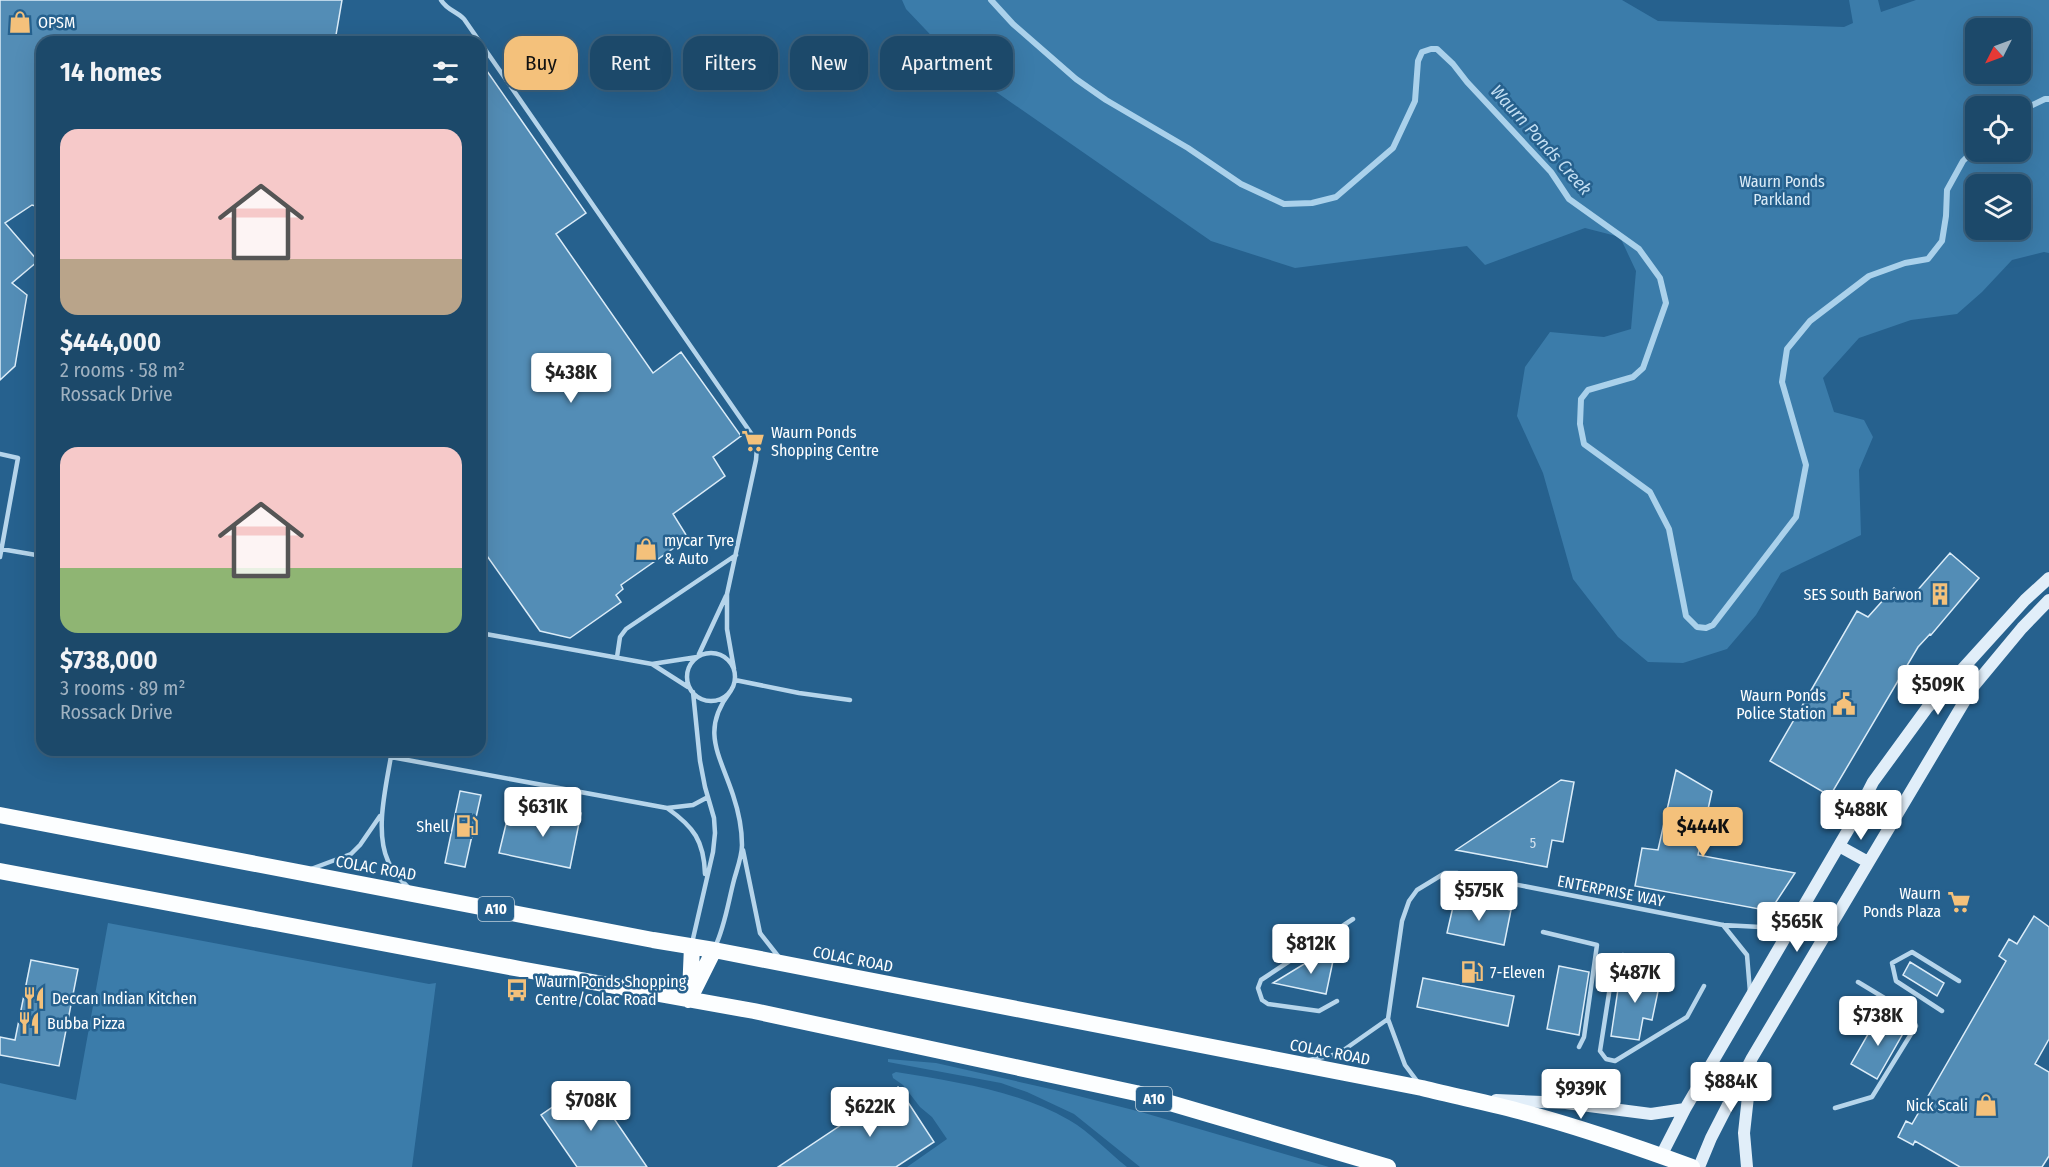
<!DOCTYPE html>
<meta charset="utf-8">
<style>
body{margin:0;font-family:"Fira Sans Condensed",sans-serif;background:#255070;color:#f1f3f6;height:100vh;display:flex;flex-direction:column;font-size:22px;white-space:nowrap}
*{box-sizing:border-box;margin:0}
p{font-size:20px;color:#a0b2c1}
.icon{flex:none;width:33px;height:33px;fill:none;stroke:currentColor;stroke-width:2;stroke-linecap:round;stroke-linejoin:round}
.map{position:relative;flex:1;overflow:hidden}
.panel{position:absolute;left:36px;top:36px;width:450px;height:720px;display:flex;flex-direction:column;background:#1c496a;border-radius:18px;box-shadow:0 6px 24px #0002,0 0 0 2px #3a617e}
.panel>*{flex:none}
.hud{position:absolute;left:504px;top:36px;width:570px;height:54px;display:flex;gap:12px}
.needle{width:39px;rotate:228deg}
.tools{position:absolute;left:1965px;top:18px;display:grid;gap:12px}
.tools a{display:grid;place-items:center;width:66px;height:66px;border-radius:12px;background:#1c496a;box-shadow:0 6px 24px #0002,0 0 0 2px #3a617e;font-size:30px}
.price{position:absolute;translate:-50% -51px;padding:0 14px;border-radius:6px;background:#fff;color:#222;font-size:20px;line-height:39px;filter:drop-shadow(0 2px 3px #0008)}
.price::after{content:'';position:absolute;left:50%;top:36px;width:18px;height:14px;margin-left:-9px;background:inherit;clip-path:polygon(0 0,100% 0,50% 100%)}
.price.selected{background:#f4c17b;color:#111}
ul{padding:0;list-style:none}
li{display:grid;align-content:center;gap:12px;height:318px;padding:0 24px}
li span{display:grid;place-items:center;height:186px;border-radius:18px;color:#555}
li>.icon{margin-inline-start:auto}
span .icon{width:108px;height:108px;fill:#fffc;stroke-width:1}
li b{font-size:26px}
h2{display:flex;justify-content:space-between;align-items:center;height:72px;padding:0 24px;font-size:26px}
.pill{padding:0 21px;border-radius:18px;background:#1c496a;box-shadow:0 6px 24px #0002,0 0 0 2px #3a617e;font-size:21px;line-height:54px}
.pill.selected{background:#f4c17b;color:#111}
.map>svg:first-child{display:block}
.green{fill:#3b7caa;fill-rule:evenodd}
.lines{fill:none;stroke-linecap:round;stroke-linejoin:round}
.stream{stroke:#aad1eb;stroke-width:6}
.building{fill:#538db6;stroke:#dbecf8;stroke-width:1.5}
.service{stroke:#b6d5eb;stroke-width:4.5}
.secondary{stroke:#e1eef9;stroke-width:12}
.trunk{stroke:#fcfeff;stroke-width:16}
.labels{text-anchor:middle;dominant-baseline:central;stroke-width:5;stroke-linejoin:round;paint-order:stroke}
.number-label{font-size:14px;fill:#d4e2ed}
.shield{fill:#26618e;stroke:#bed0dd;stroke-width:1.5}
.shield-label{font-size:15px;font-weight:bold;fill:#fff}
.poi-label{font-size:16px;fill:#fff;stroke:#26618e;text-anchor:start}
.park-label{font-size:16px;fill:#dbecf8;stroke:#26618e}
.street-label{font-size:16px;fill:#fff;stroke:#26618e}
.water-label{font-size:18px;font-style:italic;fill:#c2def2;stroke:#26618e}
</style>
<div class="map">
<svg width="2049" height="1167" viewBox="0 0 2049 1167">
<rect width="100%" height="100%" fill="#26618e"/>
<path class="green" d="M902 0H1622L1658 21 1844 27 1853 23 1849 0H1878L1881 12 1916 0H2049V253L2044 252 2012 260 1982 292 1957 314 1911 320 1859 338 1823 378 1834 412 1864 420 1873 437 1859 470 1861 535 1781 573 1756 615 1727 649 1683 663 1648 662 1618 637 1573 579 1543 473 1517 416 1525 367 1550 332 1604 337 1631 329 1636 271 1620 237 1585 228 1485 265 1467 246 1295 268 1211 241 963 69 906 9ZM1976 28H2020V74H1976ZM1976 106H2020V152H1976ZM2020 184V230H1976V184Z
M108 923 429 984 436 983 412 1167H0V1083L76 1100Z
M888 1059 936 1063 1055 1090 1141 1112 1329 1167H1140L1074 1114 1027 1092 1001 1083 888 1062Z
M896 1072C956 1082 1016 1090 1069 1120 1090 1132 1108 1152 1127 1167H907L947 1139 932 1117 920 1107 903 1085 893 1078 892 1074Z"/>
<g class="lines">
<path class="stream" d="M991 0 1013 24 1076 79 1106 100 1188 148 1241 184 1284 204 1312 203 1336 197 1393 148 1415 101 1418 61 1422 52 1431 49H1437L1453 64 1467 82 1551 172 1569 199 1639 249 1660 278 1666 303 1643 368 1633 377 1588 390 1581 399 1580 424 1584 444 1650 492 1669 529 1686 616 1697 627 1706 628 1713 625 1796 517 1806 465 1782 382 1787 349 1810 321 1869 276 1905 263 1928 259 1942 241 1946 216 1947 190 1963 161 1976 148
M2020 111 2045 99H2049"/>
</g>
<path class="building" d="M0 0H342L335 41 312 37 311 42H42V208L32 205 5 223 38 261 12 283 27 295 15 366 0 380Z
M480 61 586 213 556 234 653 373 681 352 741 436 713 457 725 476 673 514 688 538 621 585 623 589 616 595 621 602 570 638 540 631 480 546Z
M1950 553 1979 578 1931 635 1930 634 1918 647 1830 796 1770 761 1857 611 1868 617 1894 588 1909 600Z
M1676 770 1712 791 1698 855 1795 873 1770 911 1635 886 1642 848 1658 850Z
M1561 780 1574 782 1563 842 1552 840 1547 867 1456 850Z
M460 791 481 795 465 867 445 863Z
M547 807 581 813 570 868 499 853 508 816 544 824Z
M1455 898 1511 910 1504 945 1447 933Z
M2034 916 2049 927V1039L2035 1064 2049 1072V1156L2042 1167H1960L1915 1141 1913 1145 1898 1137 1906 1121 1912 1124 2006 961 1999 956 2009 939 2017 944Z
M1322 953 1334 956 1326 994 1273 983Z
M31 960 78 969 59 1066 0 1055V1037L15 1040Z
M1910 962 1944 983 1937 996 1903 975Z
M1559 966 1589 972 1579 1035 1547 1029Z
M1630 970 1661 977 1652 1020 1643 1018 1639 1040 1611 1036 1620 976 1629 978Z
M1423 978 1514 996 1508 1026 1417 1007Z
M1879 1015 1905 1030 1877 1079 1851 1064Z
M589 1082 647 1167H577L541 1115Z
M898 1087 934 1142 896 1167H778Z"/>
<g class="lines">
<path class="service" d="M441 0C447 10 456 11 464 19L755 439 757 447 756 460 727 594V629L734 669
M0 454 18 458 0 557
M1 549 42 556
M480 633 652 664 697 657
M687 677a24 24 0 1 1 48 0a24 24 0 1 1-48 0Z
M699 654 726 596
M617 657 620 637 626 629 736 555
M652 664 688 687
M735 680 799 693 850 700
M392 750C387 783 374 830 388 861 392 871 400 879 408 887
M391 757 667 808 693 805 708 797
M667 808C694 827 704 841 705 874
M743 850 760 933 778 956
M311 869 351 854 360 845 380 816
M1723 925 1747 955 1750 992
M1543 932 1597 945 1584 1037 1579 1047
M692 943 713 852 715 833 714 818 705 787 700 761 693 692
M715 947C725 926 728 903 734 880 737 869 742 856 742 845 742 828 738 810 733 795 720 755 700 731 730 692
M1623 955 1612 974 1600 1051 1606 1059 1615 1061 1687 1017 1704 986
M1337 1001 1319 1011 1268 1004 1262 1000 1258 988 1261 980 1353 919
M1942 1011 1896 981 1892 963 1912 952 1959 981
M1309 1060 1338 1054 1388 1019
M1417 1081 1405 1065 1388 1019 1402 921 1409 901 1417 890 1445 873H1457L1723 925 1779 928 1789 924
M1835 1108 1872 1097 1916 1026 1911 1014 1858 982"/>
<path class="secondary" d="M1839 846 1868 862
M1496 1100 1566 1103 1651 1114 1685 1109
M1661 1156 1685 1109 1851 825 1873 782 1927 708 2025 600 2049 578
M1699 1167 1711 1138 1752 1058 1973 687 2022 628 2049 600
M1747 1167 1744 1133 1751 1069"/>
<path class="trunk" d="M0 815 653 940 714 950 1422 1088C1457 1097 1491 1103 1526 1113 1582 1128 1637 1147 1692 1167
M0 871 520 969 754 1011 1136 1093 1388 1167
M690 993 692 946
M689 1000 714 950"/>
</g>
<defs>
<g id="shop-bare" transform="scale(1.8)"><path d="M-5-2.5h2.3a2.7 3.5 0 0 1 5.4 0H5L5.5 6h-11ZM-1.5-2.5h3a1.5 2.3 0 0 0-3 0Z" fill="#f4c17b" stroke="#26618e" stroke-width="2.5" paint-order="stroke"/></g>
<g id="supermarket-bare" transform="scale(1.8)"><path d="M-6-5.5h2.5l.6 2H6L4.5 2H-2.5L-4.4-4H-6ZM-1.5 3.2a1.3 1.3 0 1 0 .1 0ZM3 3.2a1.3 1.3 0 1 0 .1 0Z" fill="#f4c17b" stroke="#26618e" stroke-width="2.5" paint-order="stroke"/></g>
<g id="building-bare" transform="scale(1.8)"><path d="M-4-6H4V6H1V3H-1V6H-4ZM-2.5-4.3h1.7v1.8h-1.7ZM.8-4.3h1.7v1.8H.8ZM-2.5-1h1.7V.8h-1.7ZM.8-1h1.7V.8H.8Z" fill="#f4c17b" stroke="#26618e" stroke-width="2.5" paint-order="stroke"/></g>
<g id="civic-bare" transform="scale(1.8)"><path d="M-.6-6.5H3V-4.5H.6V-3L4-1V1h2V6H-6V1h2V-1L-.6-3ZM-1.2 2.5V6h2.4V2.5Z" fill="#f4c17b" stroke="#26618e" stroke-width="2.5" paint-order="stroke"/></g>
<g id="fuel-bare" transform="scale(1.8)"><path d="M-5.5-6h7V0h2V4h1.3V-2.5L3-4.5l.8-.8L6-3V5H2.5V1h-1V6h-7ZM-4.2-4.7v3.2H.2V-4.7Z" fill="#f4c17b" stroke="#26618e" stroke-width="2.5" paint-order="stroke"/></g>
<g id="bus-bare" transform="scale(1.8)"><path d="M-5-6H5V4H4V6H2V4H-2V6H-4V4H-5ZM-3.5-4V0h7V-4ZM-3.5 1.2v1.5H-2V1.2ZM2 1.2v1.5H3.5V1.2Z" fill="#f4c17b" stroke="#26618e" stroke-width="2.5" paint-order="stroke"/></g>
<g id="restaurant-bare" transform="scale(1.8)"><path d="M-5-6h1v4h1v-4h1v4h1v-4h1v5L-1.5 .5V6h-2V.5L-5-1ZM5-6V6H3V1.5H1.5Q1.5-4 5-6Z" fill="#f4c17b" stroke="#26618e" stroke-width="2.5" paint-order="stroke"/></g>
</defs>
<g fill-rule="evenodd">
<use href="#shop-bare" x="20" y="22"/>
<use href="#supermarket-bare" x="753" y="441"/>
<use href="#shop-bare" x="646" y="549"/>
<use href="#building-bare" x="1940" y="594"/>
<use href="#civic-bare" x="1844" y="704"/>
<use href="#fuel-bare" x="467" y="826"/>
<use href="#supermarket-bare" x="1959" y="902"/>
<use href="#fuel-bare" x="1472" y="972"/>
<use href="#bus-bare" x="517" y="990"/>
<use href="#restaurant-bare" x="34" y="998"/>
<use href="#restaurant-bare" x="29" y="1023"/>
<use href="#shop-bare" x="1986" y="1105"/>
</g>
<g class="labels">
<g class="number-label">
<text x="1533" y="843">5</text>
</g>
<g class="shield">
<rect x="478" y="897" width="36" height="24" rx="4.5"/>
<rect x="1136" y="1087" width="36" height="24" rx="4.5"/>
</g>
<g class="shield-label">
<text x="496" y="909">A10</text>
<text x="1154" y="1099">A10</text>
</g>
<g class="poi-label">
<text x="38" y="22">OPSM</text>
<text x="771" y="432">Waurn Ponds<tspan x="771" dy="18">Shopping Centre</tspan></text>
<text x="664" y="540">mycar Tyre<tspan x="664" dy="18">&amp; Auto</tspan></text>
<text x="1922" y="594" text-anchor="end">SES South Barwon</text>
<text x="1826" y="695" text-anchor="end">Waurn Ponds<tspan x="1826" dy="18">Police Station</tspan></text>
<text x="449" y="826" text-anchor="end">Shell</text>
<text x="1941" y="893" text-anchor="end">Waurn<tspan x="1941" dy="18">Ponds Plaza</tspan></text>
<text x="1490" y="972">7-Eleven</text>
<text x="535" y="981">Waurn Ponds Shopping<tspan x="535" dy="18">Centre/Colac Road</tspan></text>
<text x="52" y="998">Deccan Indian Kitchen</text>
<text x="47" y="1023">Bubba Pizza</text>
<text x="1968" y="1105" text-anchor="end">Nick Scali</text>
</g>
<g class="park-label">
<text x="1782" y="181">Waurn Ponds<tspan x="1782" dy="18">Parkland</tspan></text>
</g>
<g class="street-label">
<text transform="translate(376 868) rotate(10)">COLAC ROAD</text>
<text transform="translate(1611 891) rotate(11)">ENTERPRISE WAY</text>
<text transform="translate(853 959) rotate(11)">COLAC ROAD</text>
<text transform="translate(1330 1052) rotate(11)">COLAC ROAD</text>
</g>
<g class="water-label">
<text transform="translate(1541 140) rotate(48)">Waurn Ponds Creek</text>
</g>
</g>
</svg>
<div class="tools">
<a><svg class="needle" viewBox="-14 -14 28 28"><path d="M0-13l5 13h-10z" fill="#e53935"/><path d="M0 13l5-13h-10z" fill="#a0b2c1"/></svg></a>
<a><svg class="icon" aria-label="locate" viewBox="0 0 24 24"><circle cx="12" cy="12" r="6"/><path d="M12 2v4M12 18v4M2 12h4M18 12h4"/></svg></a>
<a><svg class="icon" aria-label="layers" viewBox="0 0 24 24"><path d="M12 4l9 5-9 5-9-5zM3 14l9 5 9-5"/></svg></a>
</div>
<b class="price" style="left:571px;top:404px">$438K</b>
<b class="price" style="left:1938px;top:716px">$509K</b>
<b class="price" style="left:543px;top:838px">$631K</b>
<b class="price" style="left:1861px;top:841px">$488K</b>
<b class="price selected" style="left:1703px;top:858px">$444K</b>
<b class="price" style="left:1479px;top:922px">$575K</b>
<b class="price" style="left:1797px;top:953px">$565K</b>
<b class="price" style="left:1311px;top:975px">$812K</b>
<b class="price" style="left:1635px;top:1004px">$487K</b>
<b class="price" style="left:1878px;top:1047px">$738K</b>
<b class="price" style="left:1731px;top:1113px">$884K</b>
<b class="price" style="left:1581px;top:1120px">$939K</b>
<b class="price" style="left:591px;top:1132px">$708K</b>
<b class="price" style="left:870px;top:1138px">$622K</b>
<div class="hud">
<a class="pill selected">Buy</a>
<a class="pill">Rent</a>
<a class="pill">Filters</a>
<a class="pill">New</a>
<a class="pill">Apartment</a>
</div>
<section class="panel">
<h2>14 homes<svg class="icon" aria-label="filters" viewBox="0 0 24 24"><path d="M4 7h16M4 17h16"/><circle cx="9" cy="7" r="2"/><circle cx="15" cy="17" r="2"/></svg></h2>
<ul>
<li><span style="background:linear-gradient(#f6c9c9 70%,#b9a48a 0)"><svg class="icon" aria-label="home" viewBox="0 0 24 24"><path d="M3 11l9-7 9 7M6 9v11h12V9"/></svg></span><div><b>$444,000</b><p>2 rooms · 58 m²</p><p>Rossack Drive</p></div></li>
<li><span style="background:linear-gradient(#f6c9c9 65%,#8fb573 0)"><svg class="icon" aria-label="home" viewBox="0 0 24 24"><path d="M3 11l9-7 9 7M6 9v11h12V9"/></svg></span><div><b>$738,000</b><p>3 rooms · 89 m²</p><p>Rossack Drive</p></div></li>
</ul>
</section>
</div>
